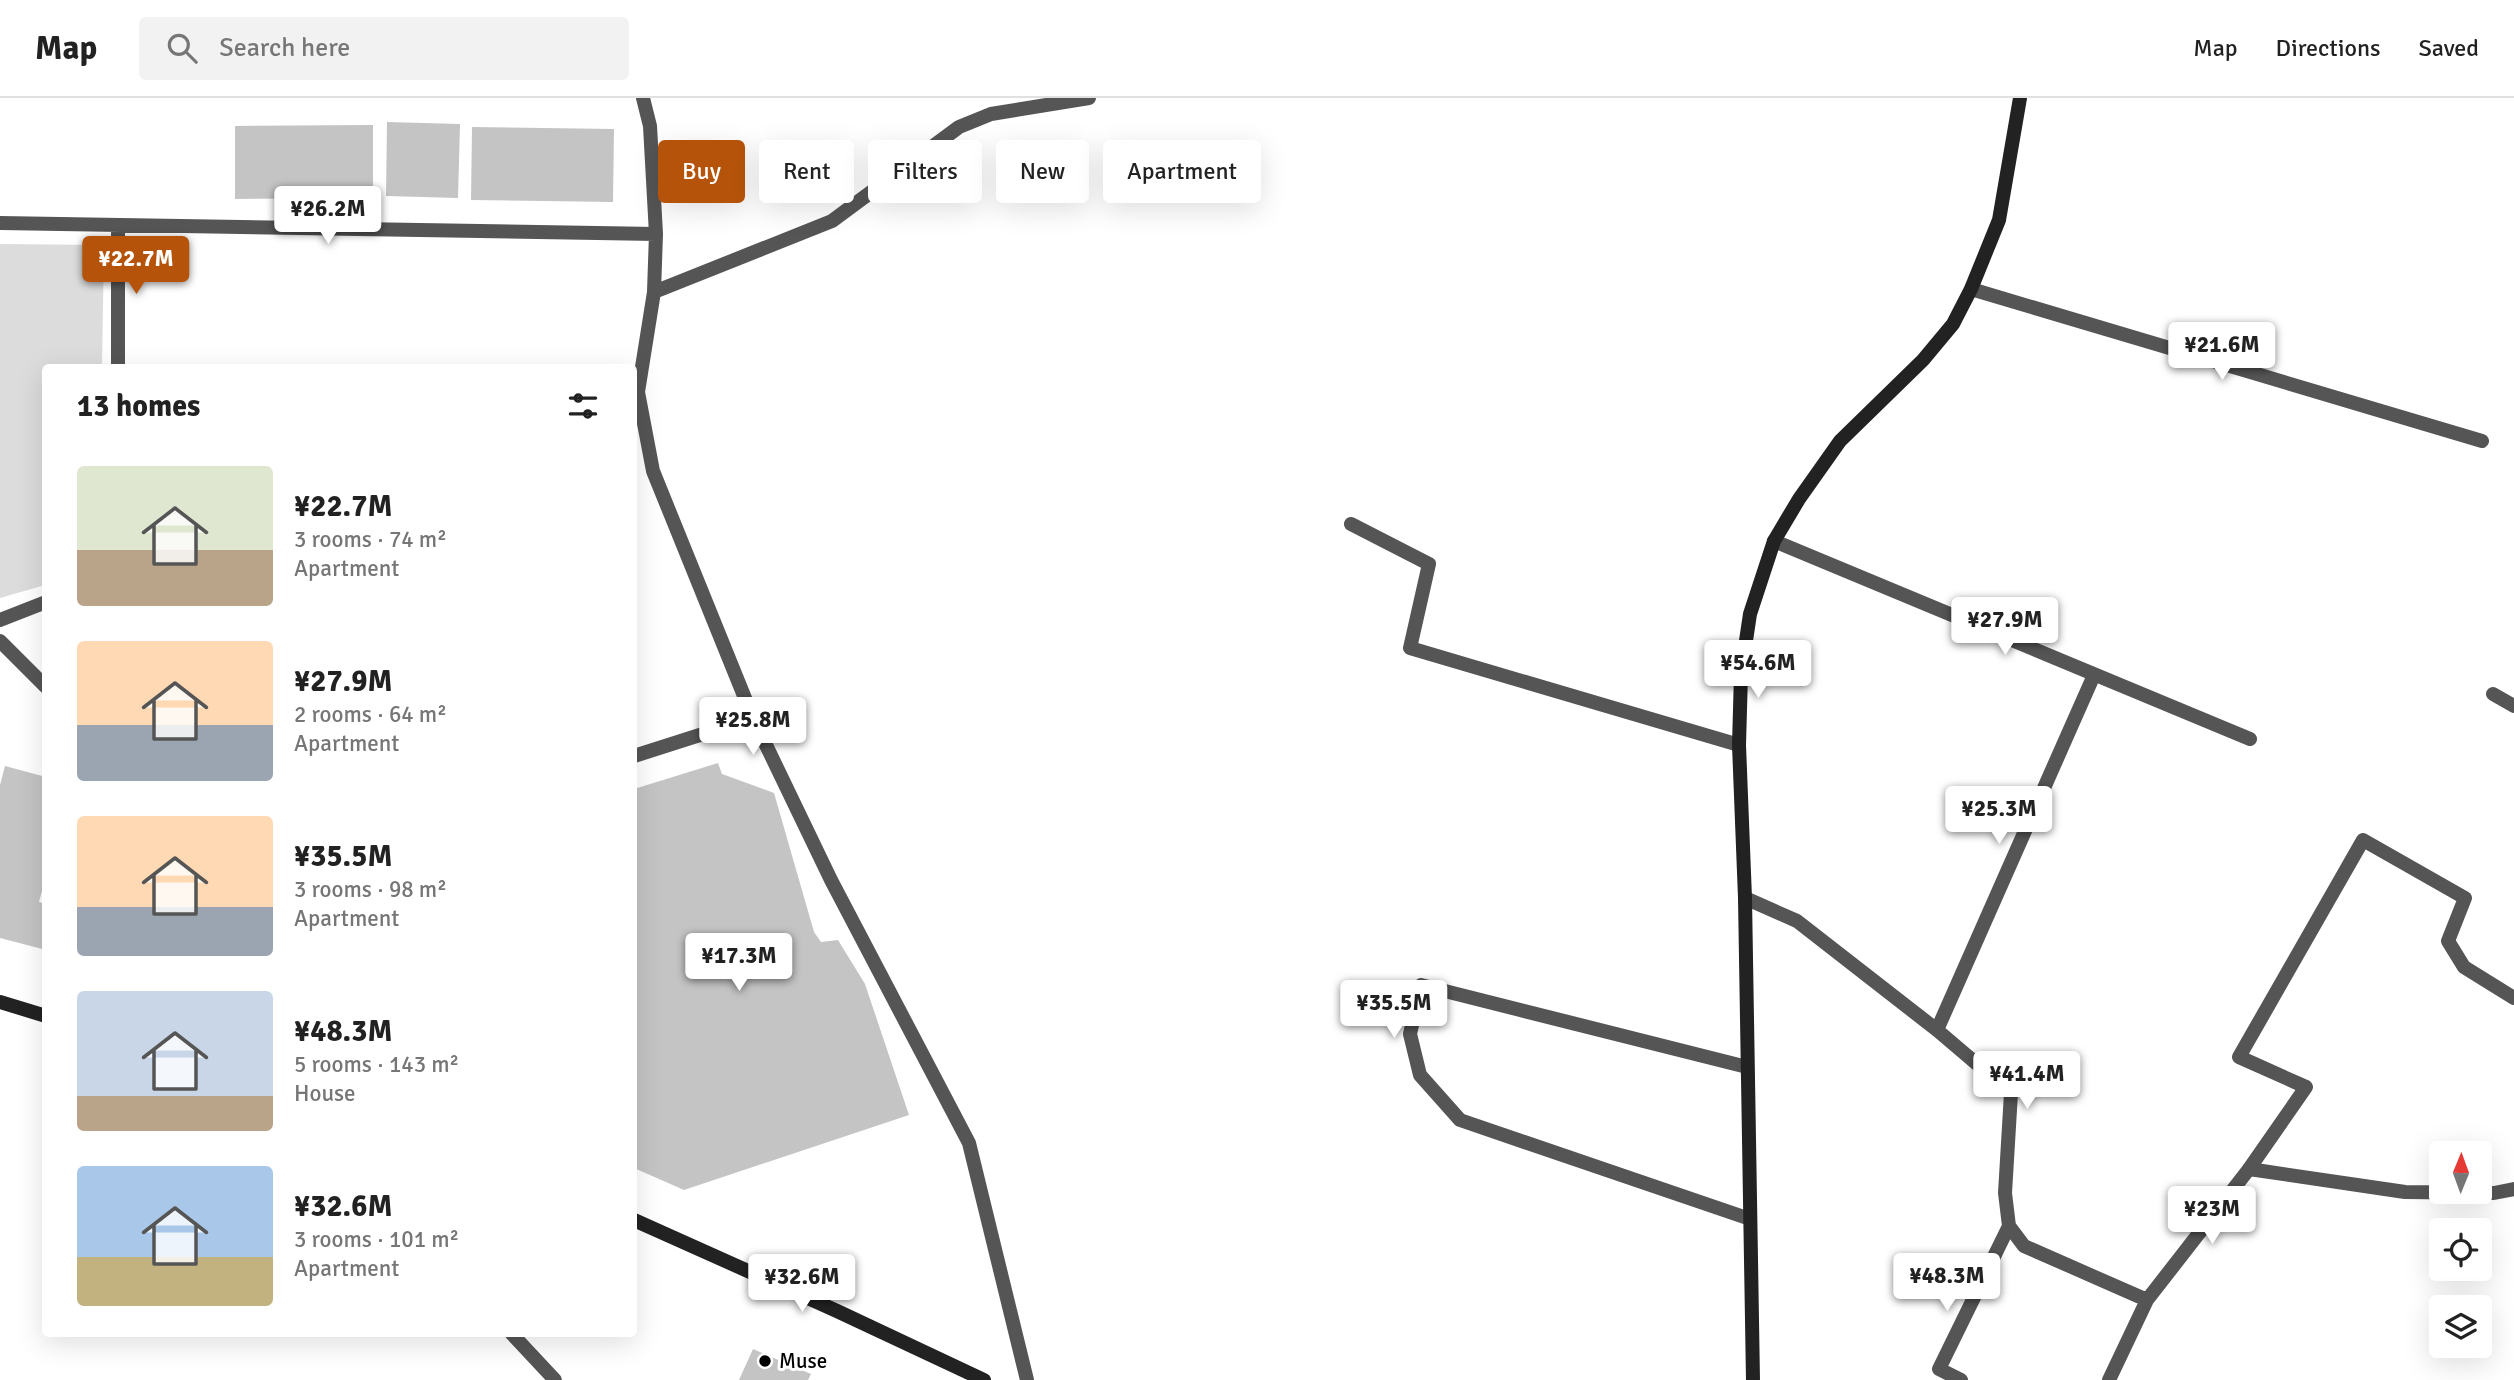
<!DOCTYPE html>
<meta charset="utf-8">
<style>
body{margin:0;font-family:Signika,sans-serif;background:#f2f2f2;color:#222;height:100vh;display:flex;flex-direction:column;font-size:26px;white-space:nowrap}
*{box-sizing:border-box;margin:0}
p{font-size:23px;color:#767676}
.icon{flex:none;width:38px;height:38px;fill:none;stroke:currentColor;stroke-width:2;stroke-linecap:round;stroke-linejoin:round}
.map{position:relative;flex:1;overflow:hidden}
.details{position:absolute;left:42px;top:266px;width:595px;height:973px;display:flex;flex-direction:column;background:#fff;border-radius:7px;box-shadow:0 7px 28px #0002}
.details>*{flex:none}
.guide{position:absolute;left:658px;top:42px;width:665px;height:63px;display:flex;gap:14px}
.needle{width:46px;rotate:1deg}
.tools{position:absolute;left:2429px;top:1043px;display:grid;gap:14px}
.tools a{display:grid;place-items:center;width:63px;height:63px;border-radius:7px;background:#fff;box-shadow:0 7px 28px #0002;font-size:35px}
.price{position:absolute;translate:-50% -60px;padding:0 16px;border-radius:7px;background:#fff;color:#222;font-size:23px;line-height:46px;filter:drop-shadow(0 2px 4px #0008)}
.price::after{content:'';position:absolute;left:50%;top:42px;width:21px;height:16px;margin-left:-10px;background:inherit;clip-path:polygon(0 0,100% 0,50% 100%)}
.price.current{background:#b45309;color:#fff}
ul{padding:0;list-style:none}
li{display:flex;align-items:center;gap:21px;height:175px;padding:0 35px}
li span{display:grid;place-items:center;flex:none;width:196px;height:140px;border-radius:7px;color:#555}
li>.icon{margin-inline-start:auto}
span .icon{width:84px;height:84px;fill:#fffc;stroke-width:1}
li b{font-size:30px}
h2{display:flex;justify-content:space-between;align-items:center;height:84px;padding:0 35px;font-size:30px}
.tag{padding:0 24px;border-radius:7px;background:#fff;box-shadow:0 7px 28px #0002;font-size:24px;line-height:63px}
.tag.current{background:#b45309;color:#fff}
header{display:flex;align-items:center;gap:42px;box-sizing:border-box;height:98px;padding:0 35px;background:#fff;border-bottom:2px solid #e0e0e0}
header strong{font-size:33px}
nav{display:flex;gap:38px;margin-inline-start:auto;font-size:24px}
.search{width:490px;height:63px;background:#f2f2f2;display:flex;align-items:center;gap:18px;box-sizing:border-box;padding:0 24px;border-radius:7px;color:#767676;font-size:26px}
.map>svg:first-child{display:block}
.green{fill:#dcdcdc}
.building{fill:#c4c4c4}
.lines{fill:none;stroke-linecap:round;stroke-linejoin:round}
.lane{stroke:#555;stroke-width:14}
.street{stroke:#555;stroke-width:14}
.secondary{stroke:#222;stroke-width:14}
.poi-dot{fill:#000;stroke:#fff;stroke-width:2.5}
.labels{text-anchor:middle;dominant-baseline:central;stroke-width:6;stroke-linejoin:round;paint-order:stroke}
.poi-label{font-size:21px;fill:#000;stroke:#fff;text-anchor:start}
</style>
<header>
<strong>Map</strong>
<div class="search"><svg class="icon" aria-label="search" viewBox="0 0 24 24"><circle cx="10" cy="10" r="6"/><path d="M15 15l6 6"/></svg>Search here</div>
<nav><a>Map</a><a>Directions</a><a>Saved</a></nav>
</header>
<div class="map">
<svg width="2514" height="1282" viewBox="0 0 2514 1282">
<rect width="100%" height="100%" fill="#fff"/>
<path class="green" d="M0 146 104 147 102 269 46 270 45 487 0 500Z"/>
<path class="building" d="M387 24 460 26 458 100 386 98Z
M373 27V100L235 101V28Z
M472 29 614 31 613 104 471 102Z
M718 665 722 676 774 695 814 834 821 844 838 842 865 886 909 1017 684 1092 634 1070V691Z
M5 668 46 679V779L39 804 46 806V852L0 840V687Z
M753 1251 811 1276 808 1282H739Z"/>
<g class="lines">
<path class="lane" d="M1351 426 1429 466 1410 550 1739 647
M2249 1071 2306 989 2239 959 2363 742 2465 800 2448 843 2464 869 2514 900"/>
<path class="street" d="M643 0 650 28 656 136 654 194 638 294 653 373 753 620 831 782 969 1045 1027 1282
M0 125 656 136
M118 127V270
M1971 191 2482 343
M654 194 832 123 959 29 991 16 1089 0
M1774 443 2250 641
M0 522 46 504
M0 543 46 589
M2493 596 2514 608
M634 658 753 620
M1745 800 1797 823 1937 932 2011 995 2005 1095 2009 1128 2024 1148 2147 1202 2109 1282
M1937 932 2094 577
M1747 969 1421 887 1410 936 1420 977 1460 1022 1750 1121
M2147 1202 2249 1071 2405 1094 2494 1095 2514 1091
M512 1236 555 1282
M1961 1282 1939 1271 2009 1128"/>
<path class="secondary" d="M0 904 46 918
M634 1122 837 1213 984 1282
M1753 1282 1745 800 1739 647 1741 576 1750 516 1774 443 1799 401 1840 343 1923 262 1953 226 1971 191 1999 122 2020 0"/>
</g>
<circle class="poi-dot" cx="765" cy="1263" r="7"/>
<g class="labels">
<g class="poi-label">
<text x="779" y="1263">Muse</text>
</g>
</g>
</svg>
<div class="tools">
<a><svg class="needle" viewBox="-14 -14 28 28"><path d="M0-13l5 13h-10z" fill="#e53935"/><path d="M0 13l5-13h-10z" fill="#767676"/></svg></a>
<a><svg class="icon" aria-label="locate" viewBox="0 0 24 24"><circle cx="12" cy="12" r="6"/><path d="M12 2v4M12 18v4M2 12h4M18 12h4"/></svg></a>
<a><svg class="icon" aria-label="layers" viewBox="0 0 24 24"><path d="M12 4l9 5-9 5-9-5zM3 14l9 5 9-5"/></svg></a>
</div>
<b class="price" style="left:328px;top:148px">¥26.2M</b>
<b class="price current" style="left:136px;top:198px">¥22.7M</b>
<b class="price" style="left:2222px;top:284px">¥21.6M</b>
<b class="price" style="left:2005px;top:559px">¥27.9M</b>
<b class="price" style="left:1758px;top:602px">¥54.6M</b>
<b class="price" style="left:753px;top:659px">¥25.8M</b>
<b class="price" style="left:1999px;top:748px">¥25.3M</b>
<b class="price" style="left:739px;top:895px">¥17.3M</b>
<b class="price" style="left:1394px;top:942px">¥35.5M</b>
<b class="price" style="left:2027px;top:1013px">¥41.4M</b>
<b class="price" style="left:2212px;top:1148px">¥23M</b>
<b class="price" style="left:1947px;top:1215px">¥48.3M</b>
<b class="price" style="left:802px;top:1216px">¥32.6M</b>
<div class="guide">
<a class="tag current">Buy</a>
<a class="tag">Rent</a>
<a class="tag">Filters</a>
<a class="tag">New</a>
<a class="tag">Apartment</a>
</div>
<section class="details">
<h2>13 homes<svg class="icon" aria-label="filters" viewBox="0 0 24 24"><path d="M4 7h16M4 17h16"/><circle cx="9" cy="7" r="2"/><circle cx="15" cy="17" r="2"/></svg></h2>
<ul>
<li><span style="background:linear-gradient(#dfe7d0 60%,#b9a48a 0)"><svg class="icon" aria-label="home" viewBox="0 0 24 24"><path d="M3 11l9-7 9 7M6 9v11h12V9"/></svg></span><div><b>¥22.7M</b><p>3 rooms · 74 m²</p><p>Apartment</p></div></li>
<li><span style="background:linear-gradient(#ffd9b3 60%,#9aa5b1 0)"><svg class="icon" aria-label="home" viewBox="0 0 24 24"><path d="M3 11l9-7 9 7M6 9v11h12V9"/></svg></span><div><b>¥27.9M</b><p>2 rooms · 64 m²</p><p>Apartment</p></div></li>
<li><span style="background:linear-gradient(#ffd9b3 65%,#9aa5b1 0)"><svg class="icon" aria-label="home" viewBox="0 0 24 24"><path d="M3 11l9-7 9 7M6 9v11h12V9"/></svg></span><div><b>¥35.5M</b><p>3 rooms · 98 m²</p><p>Apartment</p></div></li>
<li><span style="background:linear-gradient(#c9d6e8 75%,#b9a48a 0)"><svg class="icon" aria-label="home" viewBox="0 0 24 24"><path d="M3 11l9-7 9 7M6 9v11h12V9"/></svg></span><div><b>¥48.3M</b><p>5 rooms · 143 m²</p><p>House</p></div></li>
<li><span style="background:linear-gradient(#a9c7e8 65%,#c2b280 0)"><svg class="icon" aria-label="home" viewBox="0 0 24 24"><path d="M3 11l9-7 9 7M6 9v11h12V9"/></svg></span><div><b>¥32.6M</b><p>3 rooms · 101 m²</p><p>Apartment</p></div></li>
</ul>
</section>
</div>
